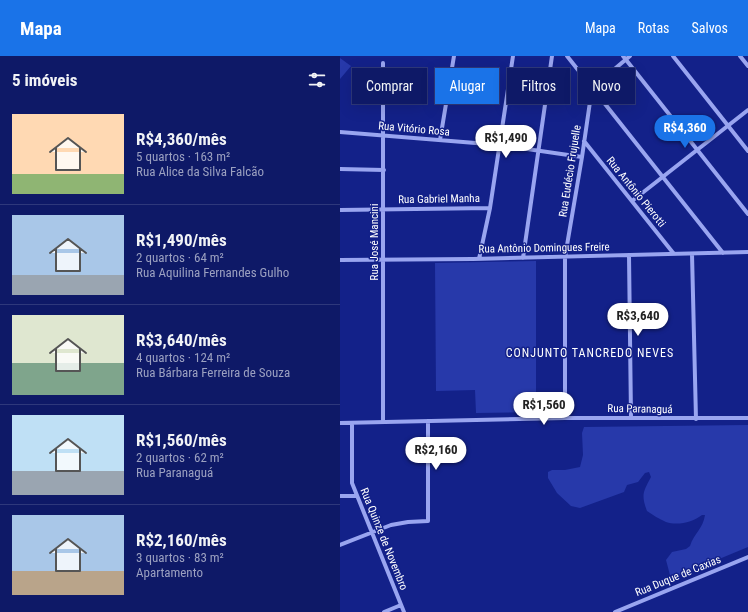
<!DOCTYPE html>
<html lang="pt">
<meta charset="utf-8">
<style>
body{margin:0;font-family:"Roboto Condensed",sans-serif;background:#17226d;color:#f1f3f6;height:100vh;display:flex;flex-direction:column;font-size:15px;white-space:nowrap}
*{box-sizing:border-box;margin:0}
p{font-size:13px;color:#9ba0c0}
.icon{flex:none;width:22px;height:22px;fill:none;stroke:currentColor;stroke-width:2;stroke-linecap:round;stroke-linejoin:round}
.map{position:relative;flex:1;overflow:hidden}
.sheet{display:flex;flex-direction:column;background:#0e1967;width:340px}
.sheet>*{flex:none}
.top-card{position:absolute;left:12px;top:12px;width:336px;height:36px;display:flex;gap:8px}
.price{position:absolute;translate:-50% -34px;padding:0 9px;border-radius:14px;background:#fff;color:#222;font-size:13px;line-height:26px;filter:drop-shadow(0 1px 2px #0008)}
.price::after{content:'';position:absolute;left:50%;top:24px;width:12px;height:9px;margin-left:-6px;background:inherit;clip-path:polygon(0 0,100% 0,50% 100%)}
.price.on{background:#1a73e8;color:#fff}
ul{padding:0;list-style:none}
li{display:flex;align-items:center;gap:12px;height:100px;padding:0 12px}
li+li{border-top:1px solid #2e387b}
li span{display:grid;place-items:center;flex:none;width:112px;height:80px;border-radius:0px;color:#555}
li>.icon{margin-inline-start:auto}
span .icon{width:48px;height:48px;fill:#fffc;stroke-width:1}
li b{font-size:17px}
h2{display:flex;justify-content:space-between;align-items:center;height:48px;padding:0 12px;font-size:17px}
.chip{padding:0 14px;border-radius:0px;background:#0e1967;box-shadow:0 4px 16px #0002,0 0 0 1px #2e387b;font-size:14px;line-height:36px}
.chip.on{background:#1a73e8;color:#fff}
header{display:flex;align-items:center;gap:24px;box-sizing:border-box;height:56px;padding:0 20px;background:#1a73e8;color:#fff}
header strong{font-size:19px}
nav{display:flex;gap:22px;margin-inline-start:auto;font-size:14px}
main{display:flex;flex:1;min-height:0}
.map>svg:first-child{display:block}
.green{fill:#2739aa}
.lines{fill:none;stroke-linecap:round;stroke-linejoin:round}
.minor{stroke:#99a5f0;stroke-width:4}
.labels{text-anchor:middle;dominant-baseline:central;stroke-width:3;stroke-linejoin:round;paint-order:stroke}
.street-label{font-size:11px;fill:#fff;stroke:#132189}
.neighbourhood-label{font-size:12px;letter-spacing:1px;fill:#fff;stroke:#132189}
</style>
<header>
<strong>Mapa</strong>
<nav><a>Mapa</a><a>Rotas</a><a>Salvos</a></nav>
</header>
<main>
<section class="sheet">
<h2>5 imóveis<svg class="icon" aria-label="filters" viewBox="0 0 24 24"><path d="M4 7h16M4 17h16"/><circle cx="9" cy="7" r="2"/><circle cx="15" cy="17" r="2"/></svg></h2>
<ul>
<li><span style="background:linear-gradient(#ffd9b3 75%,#8fb573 0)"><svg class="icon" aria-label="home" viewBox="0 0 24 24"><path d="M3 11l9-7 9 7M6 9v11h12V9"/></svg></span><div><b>R$4,360/mês</b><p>5 quartos · 163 m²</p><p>Rua Alice da Silva Falcão</p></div></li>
<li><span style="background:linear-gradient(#a9c7e8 75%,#9aa5b1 0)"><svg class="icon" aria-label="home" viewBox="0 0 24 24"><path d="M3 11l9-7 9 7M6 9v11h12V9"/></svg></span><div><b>R$1,490/mês</b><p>2 quartos · 64 m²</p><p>Rua Aquilina Fernandes Gulho</p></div></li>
<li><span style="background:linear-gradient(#dfe7d0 60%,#7fa58c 0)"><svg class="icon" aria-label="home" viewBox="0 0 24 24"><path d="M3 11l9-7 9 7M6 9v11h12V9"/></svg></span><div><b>R$3,640/mês</b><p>4 quartos · 124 m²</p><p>Rua Bárbara Ferreira de Souza</p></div></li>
<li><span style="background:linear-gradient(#bfe0f5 70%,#9aa5b1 0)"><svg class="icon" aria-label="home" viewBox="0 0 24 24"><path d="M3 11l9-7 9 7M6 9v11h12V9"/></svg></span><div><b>R$1,560/mês</b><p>2 quartos · 62 m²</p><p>Rua Paranaguá</p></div></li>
<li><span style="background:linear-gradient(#a9c7e8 70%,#b9a48a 0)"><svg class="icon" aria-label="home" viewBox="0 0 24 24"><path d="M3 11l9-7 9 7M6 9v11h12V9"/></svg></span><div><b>R$2,160/mês</b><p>3 quartos · 83 m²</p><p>Apartamento</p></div></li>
</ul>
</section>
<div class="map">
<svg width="408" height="556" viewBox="0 0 408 556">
<rect width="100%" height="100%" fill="#132189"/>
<path class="green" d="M0 2 11 10 0 23Z
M196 205V356L136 357 135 334 96 335 95 207Z
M408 369V491L331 523 326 504 332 496 346 493 350 490C354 477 363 473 365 459H362C353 466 338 470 326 466 319 463 313 459 307 455 301 439 303 436 311 421L309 416 305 417 298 426 287 429 284 436 240 452 231 450 217 437 208 422V416L212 414H225L240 411 243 399 242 377 244 371Z"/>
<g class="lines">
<path class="minor" d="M227 0 383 197
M283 0 408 158
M333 0 408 95
M400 0 408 10
M43 7V366
M0 76 160 89 242 101
M100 84 114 0
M244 85 334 198
M0 113 44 114
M292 145 408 54
M0 154 150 152
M352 198 356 363
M289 199 291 362
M183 202 212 0
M139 203 150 152 173 0
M0 204 133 203 408 196
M225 362V201L242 101 252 32 290 0
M0 367 225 362H408
M12 367V427L64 556
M0 440H17
M0 489 51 469 68 466 88 465V365
M44 556 61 549
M275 556 408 501"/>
</g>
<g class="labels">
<g class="street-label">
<text transform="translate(74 73) rotate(5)">Rua Vitório Rosa</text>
<text transform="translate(230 115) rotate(-81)">Rua Eudécio Frujuelle</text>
<text transform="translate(296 136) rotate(51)">Rua Antônio Pierotti</text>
<text transform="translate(99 143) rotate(-1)">Rua Gabriel Manha</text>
<text transform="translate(34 186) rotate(-90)">Rua José Mancini</text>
<text transform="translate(204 192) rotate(-1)">Rua Antônio Domingues Freire</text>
<text transform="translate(300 353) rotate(1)">Rua Paranaguá</text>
<text transform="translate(44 483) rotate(68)">Rua Quinze de Novembro</text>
<text transform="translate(338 520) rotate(-22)">Rua Duque de Caxias</text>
</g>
<g class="neighbourhood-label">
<text x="250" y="297">CONJUNTO TANCREDO NEVES</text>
</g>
</g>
</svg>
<b class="price on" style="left:345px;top:93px">R$4,360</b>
<b class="price" style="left:166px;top:103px">R$1,490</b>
<b class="price" style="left:298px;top:281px">R$3,640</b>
<b class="price" style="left:204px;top:370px">R$1,560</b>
<b class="price" style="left:96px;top:415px">R$2,160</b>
<div class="top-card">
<a class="chip">Comprar</a>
<a class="chip on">Alugar</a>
<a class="chip">Filtros</a>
<a class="chip">Novo</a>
</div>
</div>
</main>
